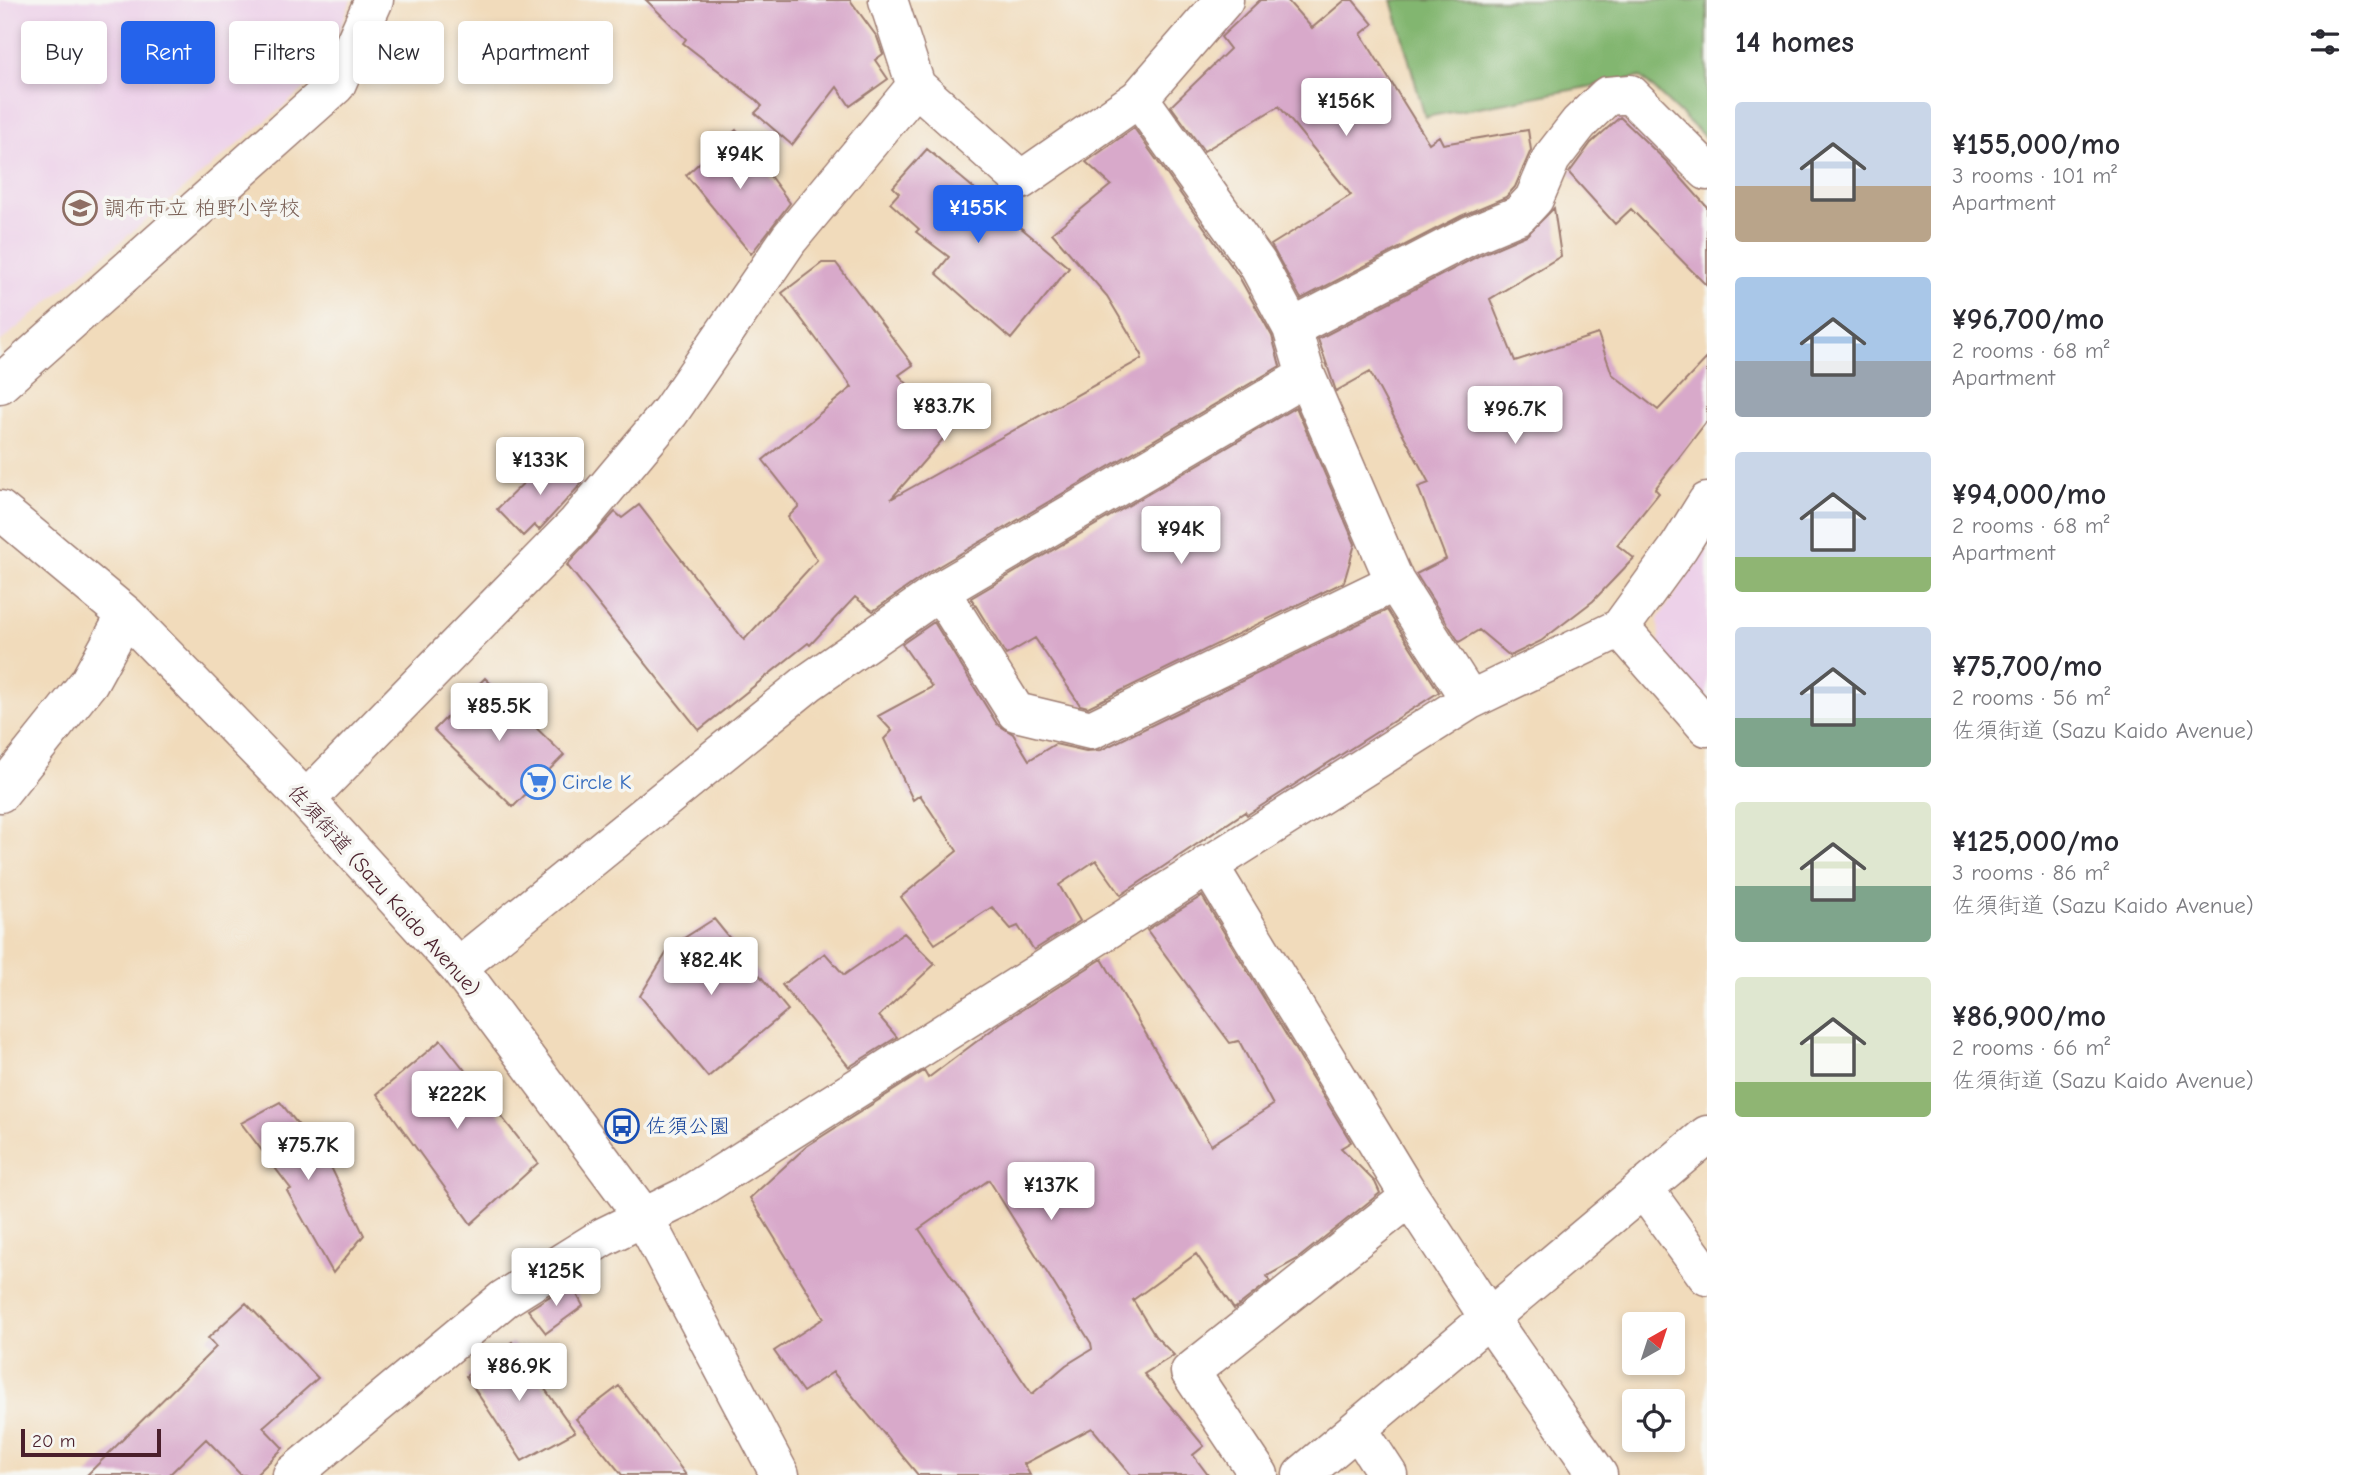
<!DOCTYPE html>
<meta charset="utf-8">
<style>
body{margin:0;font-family:"Comic Neue","Klee One",sans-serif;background:#f7f7f7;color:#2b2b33;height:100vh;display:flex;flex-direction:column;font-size:26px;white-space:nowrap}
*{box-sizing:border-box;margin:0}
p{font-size:23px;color:#7c7c81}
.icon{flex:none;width:38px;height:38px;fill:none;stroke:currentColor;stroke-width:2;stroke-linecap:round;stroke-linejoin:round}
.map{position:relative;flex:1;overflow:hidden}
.sheet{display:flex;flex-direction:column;background:#fff;width:665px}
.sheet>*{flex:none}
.hud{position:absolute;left:21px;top:21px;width:665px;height:63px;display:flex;gap:14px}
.needle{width:46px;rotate:39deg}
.tools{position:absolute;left:1622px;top:1312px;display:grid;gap:14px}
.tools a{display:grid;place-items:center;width:63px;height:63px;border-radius:7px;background:#fff;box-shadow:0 4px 10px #0003;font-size:35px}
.scale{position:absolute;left:21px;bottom:18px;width:140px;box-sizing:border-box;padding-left:7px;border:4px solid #4a1f2b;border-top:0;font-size:19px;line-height:24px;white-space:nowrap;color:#4a1f2b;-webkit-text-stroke:5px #f6f6f2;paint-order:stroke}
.price{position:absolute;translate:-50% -60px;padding:0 16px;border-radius:7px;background:#fff;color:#222;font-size:23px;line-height:46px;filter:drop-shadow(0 2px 4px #0008)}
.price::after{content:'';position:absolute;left:50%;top:42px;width:21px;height:16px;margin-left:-10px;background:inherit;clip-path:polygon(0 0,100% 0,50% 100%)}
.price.active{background:#2563eb;color:#fff}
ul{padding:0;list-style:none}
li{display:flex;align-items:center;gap:21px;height:175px;padding:0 28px}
li span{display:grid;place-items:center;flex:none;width:196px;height:140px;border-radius:7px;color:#555}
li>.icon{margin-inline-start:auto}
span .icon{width:84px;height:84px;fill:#fffc;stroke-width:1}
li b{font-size:30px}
h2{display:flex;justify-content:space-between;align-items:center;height:84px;padding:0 28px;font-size:30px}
.tag{padding:0 24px;border-radius:7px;background:#fff;box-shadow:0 4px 10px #0003;font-size:24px;line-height:63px}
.tag.active{background:#2563eb;color:#fff}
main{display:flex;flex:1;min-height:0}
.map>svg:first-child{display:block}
.built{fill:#edd1e9}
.forest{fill:#82b670;stroke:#666a4e;stroke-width:2}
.building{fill:#d8a9ca;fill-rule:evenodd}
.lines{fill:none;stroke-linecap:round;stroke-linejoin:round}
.minor-casing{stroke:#9e7d73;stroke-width:41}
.minor{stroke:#fff;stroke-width:38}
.labels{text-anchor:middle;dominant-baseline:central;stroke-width:7;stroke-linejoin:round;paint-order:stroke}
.education-label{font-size:21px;fill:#785e54;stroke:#f6f6f2;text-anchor:start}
.shop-label{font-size:21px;fill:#366cbe;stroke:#f6f6f2;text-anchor:start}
.street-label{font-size:21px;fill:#4a1f2b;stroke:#f6f6f2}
.transit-label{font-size:21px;fill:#164399;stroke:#f6f6f2;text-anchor:start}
</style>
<main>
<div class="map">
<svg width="1707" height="1475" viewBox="0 0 1707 1475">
<rect width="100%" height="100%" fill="#f6f6f2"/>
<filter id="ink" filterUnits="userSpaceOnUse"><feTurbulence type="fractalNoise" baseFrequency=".0143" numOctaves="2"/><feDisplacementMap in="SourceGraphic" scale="14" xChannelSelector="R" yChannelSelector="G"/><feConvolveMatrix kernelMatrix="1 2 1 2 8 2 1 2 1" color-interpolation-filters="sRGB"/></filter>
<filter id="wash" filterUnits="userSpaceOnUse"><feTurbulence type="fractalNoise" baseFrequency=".00686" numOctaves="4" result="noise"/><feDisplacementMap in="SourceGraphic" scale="28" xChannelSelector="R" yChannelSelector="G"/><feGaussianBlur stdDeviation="1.57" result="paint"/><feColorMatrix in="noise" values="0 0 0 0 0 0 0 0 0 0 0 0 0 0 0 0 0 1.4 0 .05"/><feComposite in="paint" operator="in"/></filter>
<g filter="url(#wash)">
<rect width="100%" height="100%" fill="#f1dbbb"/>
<path class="built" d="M0 0H351L322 74 0 342Z
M1707 548V699L1660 650 1658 619Z"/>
<path class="forest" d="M1392 0H1707V139L1641 77 1425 117Z"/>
<g id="blocks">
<path class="building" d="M646 0H850L877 37 883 54 875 60 888 79 850 106 837 87 792 145 755 113 762 106 755 99 683 43 686 39Z
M1260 0H1287L1312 28 1345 0H1353L1373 24 1361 34 1429 143 1439 136 1443 144 1528 130 1531 150 1515 187 1506 197 1461 216 1301 299 1271 245 1351 195 1279 106 1204 151 1171 106 1230 49 1221 37Z
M1620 117 1667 162 1707 207V286L1631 209 1615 224 1569 173 1591 143Z
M1134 128 1238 275 1272 336 1280 366 929 572 873 611 855 597 810 645 808 643 699 730 567 565 615 512 622 518 639 505 744 640 817 560 788 517 799 506 763 460 852 387 782 293 822 263H836L913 365 899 375 950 431 891 499 1141 359 1142 355 1107 296 1052 233 1111 185 1086 162Z
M736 130 790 203 751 254 686 175Z
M927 149 1069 268 1011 339 936 273 949 257 916 232 919 229 890 203 899 193 893 187Z
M1554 208 1561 256 1490 299 1515 361 1598 334 1612 374 1658 410 1707 358V421L1655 489 1659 493 1617 545 1634 558 1593 601 1541 641 1510 656 1479 630 1459 642 1416 574 1446 559 1418 487 1429 483 1370 372 1336 391 1318 339 1480 255 1527 235Z
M1296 407 1355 544 1344 582 1088 707 1080 705 1035 638 1006 655 971 598Z
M551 456 582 483 539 530 534 525 523 536 497 509Z
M1387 610 1439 692 1247 815 1245 812 1121 895 1096 860 1059 885 1080 921 1034 950 1018 926 1011 929 992 907 935 944 901 897 957 851 920 795 913 800 884 739 892 731 878 716 932 687 902 644 934 622 997 724 1013 734 1029 760 1055 744 1086 751 1101 750Z
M485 678 564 755 513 807 434 730Z
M1202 896 1351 1142 1341 1148 1375 1182 1380 1193 1296 1260 1267 1276 1270 1281 1234 1309 1196 1254 1133 1300 1155 1336 1174 1355 1144 1374 1204 1446 1193 1455 1208 1475H1131L1092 1428 1024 1464 1030 1475H918L833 1372 803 1392 774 1351 824 1318 750 1198 807 1146 924 1071 928 1078 1001 1023 1102 959 1211 1145 1273 1105 1239 1041 1230 1043 1147 930ZM989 1180 1091 1343 1092 1349 1066 1365 1032 1394 919 1229Z
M714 919 788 1010 708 1077 640 996 670 947Z
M904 933 935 964 879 1016 897 1037 849 1067 782 985 825 953 844 975Z
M441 1040 538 1163 471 1224 377 1094Z
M280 1102 329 1163 364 1235 333 1273 287 1191 291 1189 241 1123Z
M571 1283 583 1306 546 1333 528 1310Z
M246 1303 318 1378 263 1427 283 1448 256 1475H241L206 1439 169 1475H87L216 1347 208 1338Z
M512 1342 575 1432 522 1461 466 1376Z
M619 1386 686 1475H622L576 1419Z"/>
</g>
</g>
<g filter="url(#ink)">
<use href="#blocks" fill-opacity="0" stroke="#9e7d73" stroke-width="2"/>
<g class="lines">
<g class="minor-casing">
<path id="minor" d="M888 0 916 86 1021 180 1139 98 1224 0
M1139 98 1257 263 1292 328 1306 376 1395 582 1470 700
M1292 328 1471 235 1519 215 1534 199 1551 159 1579 123 1607 96 1630 94 1707 171
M0 384 336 85 374 0
M0 510 126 615 306 800 458 967 643 1216 780 1475
M940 591 1016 712 1091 730 1395 582
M1620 628 1707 727
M0 793 89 682 126 615
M306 800 577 523 670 412 789 239 916 86
M1208 864 1410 1197 1489 1318 1598 1475
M458 967 808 683 940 591 1306 376
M1643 1188 1707 1276
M1358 1429 1388 1475
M292 1475 504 1299 603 1237 685 1197 1470 700 1620 628 1679 547 1707 502
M1259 1475 1190 1372 1410 1197
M1302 1475 1707 1135"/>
</g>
<use href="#minor" class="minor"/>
</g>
</g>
<defs>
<g id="school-ring" transform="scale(1.75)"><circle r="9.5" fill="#f6f6f2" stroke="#8d6e63" stroke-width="1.5"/><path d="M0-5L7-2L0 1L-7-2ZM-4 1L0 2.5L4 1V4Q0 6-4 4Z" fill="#8d6e63"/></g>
<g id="supermarket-ring" transform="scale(1.75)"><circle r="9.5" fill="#f6f6f2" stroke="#3f7fe0" stroke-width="1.5"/><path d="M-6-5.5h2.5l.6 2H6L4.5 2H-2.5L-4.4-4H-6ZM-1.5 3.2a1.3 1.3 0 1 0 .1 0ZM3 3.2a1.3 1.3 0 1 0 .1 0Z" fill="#3f7fe0"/></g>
<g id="bus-ring" transform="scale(1.75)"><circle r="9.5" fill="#f6f6f2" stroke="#1a4fb4" stroke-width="1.5"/><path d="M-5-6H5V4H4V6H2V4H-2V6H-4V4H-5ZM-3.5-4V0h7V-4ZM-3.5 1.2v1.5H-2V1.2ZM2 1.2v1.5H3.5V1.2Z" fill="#1a4fb4"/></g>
</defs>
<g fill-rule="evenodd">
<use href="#school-ring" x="80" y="208"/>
<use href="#supermarket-ring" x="538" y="782"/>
<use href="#bus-ring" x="622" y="1126"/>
</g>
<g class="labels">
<g class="education-label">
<text x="104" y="208">調布市立 柏野小学校</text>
</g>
<g class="shop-label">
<text x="562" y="782">Circle K</text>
</g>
<g class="street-label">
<text transform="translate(384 890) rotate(48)">佐須街道 (Sazu Kaido Avenue)</text>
</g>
<g class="transit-label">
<text x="646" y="1126">佐須公園</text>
</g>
</g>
</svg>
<div class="tools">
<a><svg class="needle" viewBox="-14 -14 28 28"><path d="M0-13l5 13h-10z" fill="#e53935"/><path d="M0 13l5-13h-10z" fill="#7c7c81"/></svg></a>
<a><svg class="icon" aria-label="locate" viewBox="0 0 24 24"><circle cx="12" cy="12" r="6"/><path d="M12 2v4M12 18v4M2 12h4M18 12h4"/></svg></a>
</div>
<div class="scale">20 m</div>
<b class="price" style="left:1346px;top:138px">¥156K</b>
<b class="price" style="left:740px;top:191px">¥94K</b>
<b class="price active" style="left:978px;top:245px">¥155K</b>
<b class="price" style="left:944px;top:443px">¥83.7K</b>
<b class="price" style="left:1515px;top:446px">¥96.7K</b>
<b class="price" style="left:540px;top:497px">¥133K</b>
<b class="price" style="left:1181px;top:566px">¥94K</b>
<b class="price" style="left:499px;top:743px">¥85.5K</b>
<b class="price" style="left:711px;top:997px">¥82.4K</b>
<b class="price" style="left:457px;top:1131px">¥222K</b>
<b class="price" style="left:308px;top:1182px">¥75.7K</b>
<b class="price" style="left:1051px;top:1222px">¥137K</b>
<b class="price" style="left:556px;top:1308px">¥125K</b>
<b class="price" style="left:519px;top:1403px">¥86.9K</b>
<div class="hud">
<a class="tag">Buy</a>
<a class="tag active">Rent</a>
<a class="tag">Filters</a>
<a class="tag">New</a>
<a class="tag">Apartment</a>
</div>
</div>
<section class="sheet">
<h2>14 homes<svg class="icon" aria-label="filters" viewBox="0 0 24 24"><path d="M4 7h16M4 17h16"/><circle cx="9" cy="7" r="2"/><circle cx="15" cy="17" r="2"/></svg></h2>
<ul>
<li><span style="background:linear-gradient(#c9d6e8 60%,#b9a48a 0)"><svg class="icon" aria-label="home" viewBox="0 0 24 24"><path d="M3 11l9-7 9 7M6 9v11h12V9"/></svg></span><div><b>¥155,000/mo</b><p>3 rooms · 101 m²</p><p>Apartment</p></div></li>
<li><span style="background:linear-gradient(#a9c7e8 60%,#9aa5b1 0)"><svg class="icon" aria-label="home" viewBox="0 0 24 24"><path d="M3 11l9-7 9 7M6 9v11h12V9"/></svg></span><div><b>¥96,700/mo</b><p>2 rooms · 68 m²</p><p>Apartment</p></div></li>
<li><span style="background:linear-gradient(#c9d6e8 75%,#8fb573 0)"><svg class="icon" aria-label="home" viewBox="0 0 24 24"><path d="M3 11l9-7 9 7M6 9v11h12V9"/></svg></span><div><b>¥94,000/mo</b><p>2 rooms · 68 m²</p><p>Apartment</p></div></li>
<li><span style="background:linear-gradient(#c9d6e8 65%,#7fa58c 0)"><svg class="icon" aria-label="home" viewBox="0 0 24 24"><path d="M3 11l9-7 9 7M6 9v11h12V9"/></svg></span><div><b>¥75,700/mo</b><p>2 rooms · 56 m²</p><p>佐須街道 (Sazu Kaido Avenue)</p></div></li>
<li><span style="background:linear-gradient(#dfe7d0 60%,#7fa58c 0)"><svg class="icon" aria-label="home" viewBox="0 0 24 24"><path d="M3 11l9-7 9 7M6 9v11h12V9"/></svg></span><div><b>¥125,000/mo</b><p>3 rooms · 86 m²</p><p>佐須街道 (Sazu Kaido Avenue)</p></div></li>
<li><span style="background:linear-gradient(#dfe7d0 75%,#8fb573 0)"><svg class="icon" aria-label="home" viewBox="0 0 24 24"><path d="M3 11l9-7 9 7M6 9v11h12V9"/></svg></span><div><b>¥86,900/mo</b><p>2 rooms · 66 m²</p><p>佐須街道 (Sazu Kaido Avenue)</p></div></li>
</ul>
</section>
</main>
